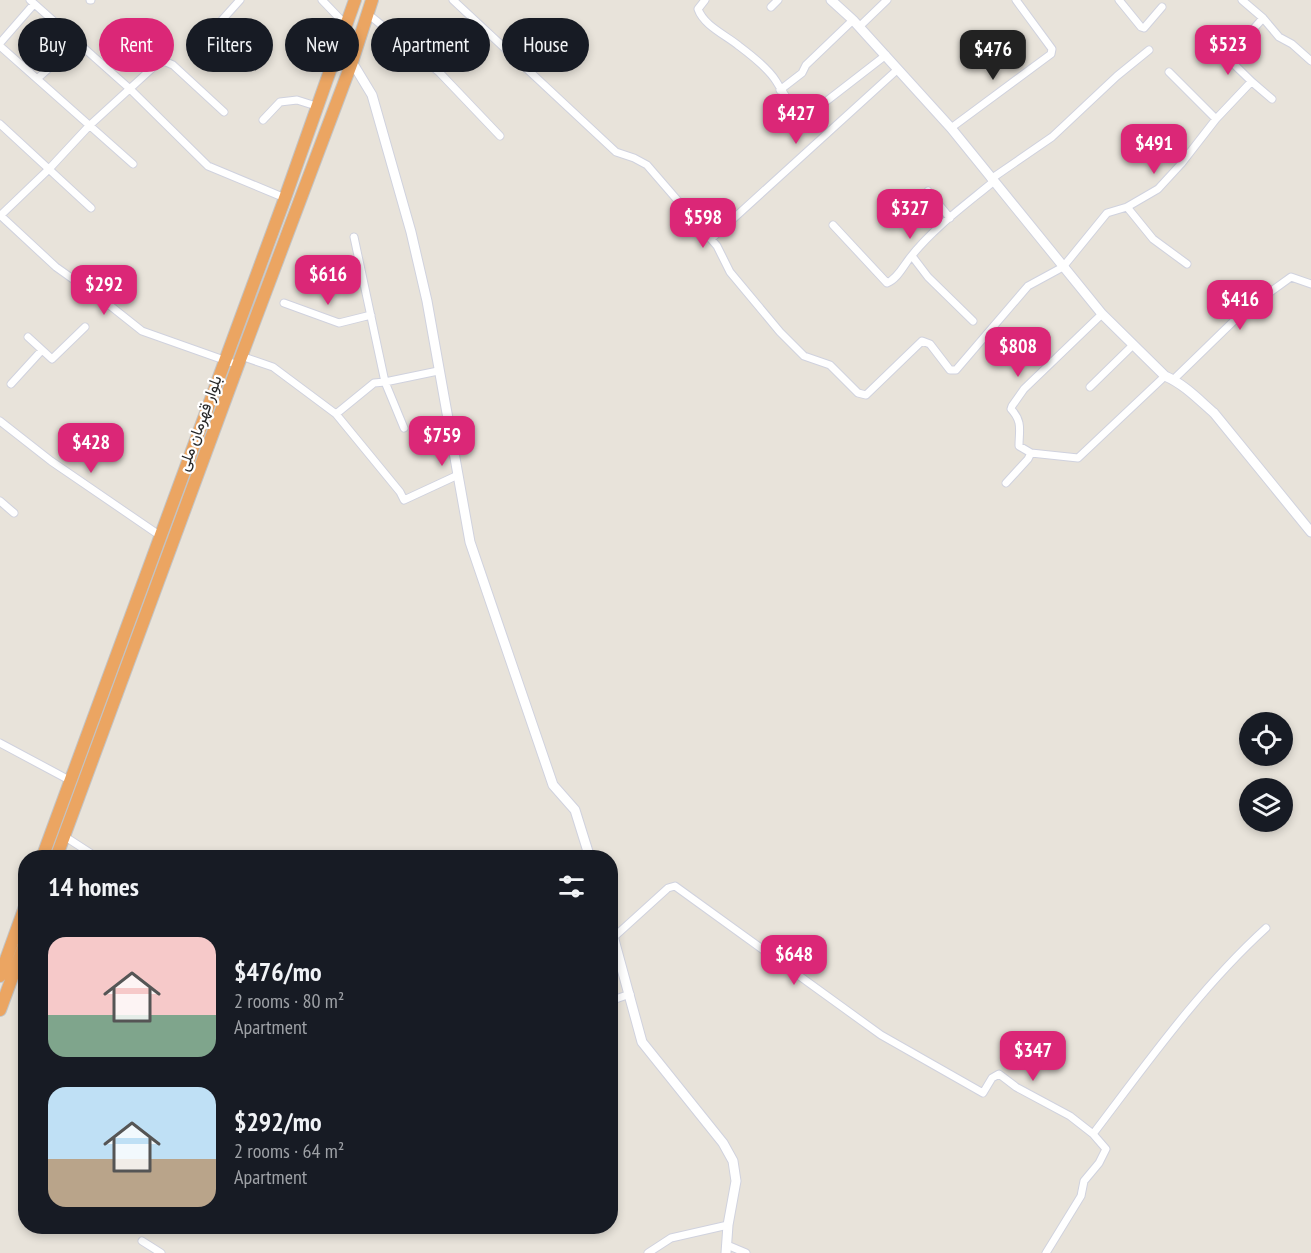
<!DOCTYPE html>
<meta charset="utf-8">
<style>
body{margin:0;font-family:"PT Sans Narrow",Vazirmatn,sans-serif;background:#242831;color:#f1f3f6;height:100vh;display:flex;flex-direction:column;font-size:22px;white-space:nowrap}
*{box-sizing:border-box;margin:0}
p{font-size:20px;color:#9ea1a6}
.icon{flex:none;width:33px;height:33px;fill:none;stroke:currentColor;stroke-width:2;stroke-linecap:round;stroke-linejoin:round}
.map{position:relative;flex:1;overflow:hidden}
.details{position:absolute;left:18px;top:850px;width:600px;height:384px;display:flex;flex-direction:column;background:#171b24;border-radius:24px;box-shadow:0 3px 9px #0003}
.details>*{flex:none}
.banner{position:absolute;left:18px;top:18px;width:600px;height:54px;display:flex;gap:12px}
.buttons{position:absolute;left:1239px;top:712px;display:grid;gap:12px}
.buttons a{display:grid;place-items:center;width:54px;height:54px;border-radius:50%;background:#171b24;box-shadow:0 3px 9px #0003;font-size:30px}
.price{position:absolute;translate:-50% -51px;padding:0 14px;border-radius:12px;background:#db2777;color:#fff;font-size:20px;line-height:39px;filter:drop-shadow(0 2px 3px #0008)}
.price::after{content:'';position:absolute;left:50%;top:36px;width:18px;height:14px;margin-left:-9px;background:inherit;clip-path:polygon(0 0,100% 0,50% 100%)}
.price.current{background:#222;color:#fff}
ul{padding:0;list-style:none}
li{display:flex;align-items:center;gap:18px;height:150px;padding:0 30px}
li span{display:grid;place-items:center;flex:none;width:168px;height:120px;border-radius:18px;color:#555}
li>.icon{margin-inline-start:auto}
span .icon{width:72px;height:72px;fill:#fffc;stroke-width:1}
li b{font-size:26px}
h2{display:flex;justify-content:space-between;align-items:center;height:72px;padding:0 30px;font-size:26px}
.pill{padding:0 21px;border-radius:27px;background:#171b24;box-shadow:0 3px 9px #0003;font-size:21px;line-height:54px}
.pill.current{background:#db2777;color:#fff}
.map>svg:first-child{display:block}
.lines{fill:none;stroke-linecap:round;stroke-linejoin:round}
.street-casing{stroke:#d0d2de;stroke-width:9}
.secondary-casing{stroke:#d0d2de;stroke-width:11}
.highway-casing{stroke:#c3c3c3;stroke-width:14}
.street{stroke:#fff;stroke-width:7}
.secondary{stroke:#fff;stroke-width:9}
.highway{stroke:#eba562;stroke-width:12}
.labels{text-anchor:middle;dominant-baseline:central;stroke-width:4.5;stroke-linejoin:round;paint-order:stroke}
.street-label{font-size:16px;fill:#272727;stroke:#fff}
</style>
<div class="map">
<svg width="1311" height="1253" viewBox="0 0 1311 1253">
<rect width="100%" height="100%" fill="#e8e3da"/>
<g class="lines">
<g class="street-casing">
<path id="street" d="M30 0 130 89 208 166 285 198
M90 0H91
M322 0 346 25
M453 0 616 152 634 158 647 165 717 246 730 272 780 332 804 356 830 365 858 393 866 395 922 341 930 344 950 370H956L1028 286 1063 267 1107 213 1127 207 1158 189 1181 164 1216 119 1251 82
M705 0 698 9C704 26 726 35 739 46 751 55 768 68 776 81 784 94 792 108 806 117L886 55
M1119 0 1141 27 1144 28 1162 7
M1242 0 1263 18 1279 37 1292 44 1311 61
M771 7 778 0
M368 14 439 72 500 136
M222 20 240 0
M859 27 887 0
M1207 32C1226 58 1247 79 1272 99
M0 43 34 4
M0 46 133 164
M1228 58 1263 18
M1169 72 1216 119
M37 79 77 43
M780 90 802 73 806 65 853 20
M263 120 280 102 297 100 316 106
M0 124 91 208
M951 128 1051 54 1052 49 1016 0
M991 179 1052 137 1117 76 1149 50
M928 191 950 218
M1127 207 1153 239 1187 264
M0 215 56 267 108 304 142 331 238 365
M1 215 49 169 89 126 159 62H166L173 65 224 112
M833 225 887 283C897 279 903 267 909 259 932 229 964 206 993 182
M354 237 385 382 404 428
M711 239 898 69
M912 256 928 277 973 321
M284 303 339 323 371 315
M28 337 52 359 85 327
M241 356 273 367 336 414 400 492 404 500 458 475
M1173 380 1244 311 1291 277 1311 284
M11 384 42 350
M1090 387 1133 345
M336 414 374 383 385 382 438 371
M0 421 51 461 162 537
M1031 453 1019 446C1019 430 1023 422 1011 409L1012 406 1024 389 1102 314
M1006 483 1028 459 1031 453 1078 458 1165 376
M0 501 14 513
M0 743 71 781
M64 836 98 858
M614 937 668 888 675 886 881 1035 983 1093 992 1078 999 1074 1016 1087 1070 1116 1093 1134
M610 1001 630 994
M142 1241 161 1253
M727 1245 746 1253
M648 1253 671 1238 728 1225
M1046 1253 1081 1196 1084 1181 1099 1163 1106 1149 1093 1134C1147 1063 1200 988 1266 928"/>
</g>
<g class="secondary-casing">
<path id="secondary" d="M831 0 853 20 951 128 1102 314 1165 376C1184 384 1199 400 1214 413L1311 532
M336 56 352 62 372 95 411 232 427 301 470 542 553 785 575 810 590 858
M610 925 642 1042 723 1143 733 1161 736 1181 728 1225 726 1253"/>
</g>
<g class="highway-casing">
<path id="highway" d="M42 858 285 198 355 0
M56 858 238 365 352 62 372 0
M0 976 26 904
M0 1010 26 940"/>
</g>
<use href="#street" class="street"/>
<use href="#secondary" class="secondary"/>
<use href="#highway" class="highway"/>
</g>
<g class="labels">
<g class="street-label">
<text transform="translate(199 423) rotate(-70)">بلوار قهرمان ملی</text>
</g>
</g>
</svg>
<div class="buttons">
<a><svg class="icon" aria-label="locate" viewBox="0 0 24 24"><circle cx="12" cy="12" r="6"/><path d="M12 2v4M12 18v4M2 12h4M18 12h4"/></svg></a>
<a><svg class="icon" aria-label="layers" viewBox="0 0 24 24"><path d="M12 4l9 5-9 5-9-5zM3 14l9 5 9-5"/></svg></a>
</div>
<b class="price" style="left:1228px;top:76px">$523</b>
<b class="price current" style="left:993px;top:81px">$476</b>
<b class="price" style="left:796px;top:145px">$427</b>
<b class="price" style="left:1154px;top:175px">$491</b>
<b class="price" style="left:910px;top:240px">$327</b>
<b class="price" style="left:703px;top:249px">$598</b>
<b class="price" style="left:328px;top:306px">$616</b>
<b class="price" style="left:104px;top:316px">$292</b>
<b class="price" style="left:1240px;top:331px">$416</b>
<b class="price" style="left:1018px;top:378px">$808</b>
<b class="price" style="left:442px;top:467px">$759</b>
<b class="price" style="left:91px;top:474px">$428</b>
<b class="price" style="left:794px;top:986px">$648</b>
<b class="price" style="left:1033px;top:1082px">$347</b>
<div class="banner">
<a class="pill">Buy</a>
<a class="pill current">Rent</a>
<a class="pill">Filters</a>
<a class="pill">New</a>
<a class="pill">Apartment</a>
<a class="pill">House</a>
</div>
<section class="details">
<h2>14 homes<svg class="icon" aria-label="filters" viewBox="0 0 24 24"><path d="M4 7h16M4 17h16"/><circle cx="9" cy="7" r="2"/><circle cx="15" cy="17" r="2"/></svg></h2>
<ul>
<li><span style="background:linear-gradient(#f6c9c9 65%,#7fa58c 0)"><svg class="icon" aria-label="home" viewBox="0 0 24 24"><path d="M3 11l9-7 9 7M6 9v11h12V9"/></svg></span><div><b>$476/mo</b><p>2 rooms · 80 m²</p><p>Apartment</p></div></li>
<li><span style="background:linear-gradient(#bfe0f5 60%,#b9a48a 0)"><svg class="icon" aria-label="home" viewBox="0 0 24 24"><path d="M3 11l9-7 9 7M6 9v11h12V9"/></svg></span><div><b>$292/mo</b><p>2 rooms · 64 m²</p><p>Apartment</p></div></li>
</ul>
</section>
</div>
